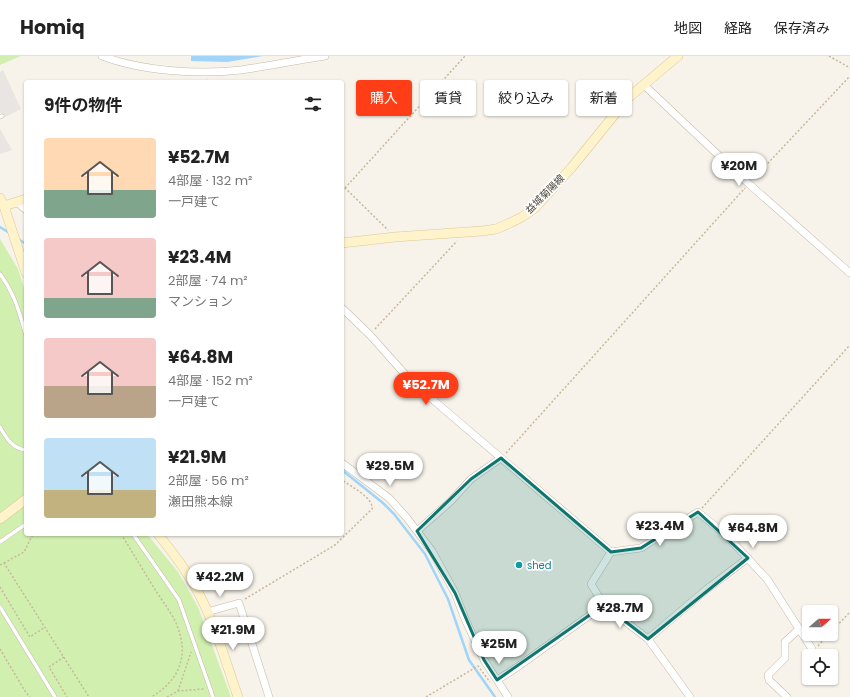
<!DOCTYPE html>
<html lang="ja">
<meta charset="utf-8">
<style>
body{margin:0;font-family:Poppins,"Noto Sans JP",sans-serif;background:#f2f2f2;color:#222;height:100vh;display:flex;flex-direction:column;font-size:15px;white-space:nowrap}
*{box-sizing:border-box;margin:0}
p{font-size:13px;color:#767676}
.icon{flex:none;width:22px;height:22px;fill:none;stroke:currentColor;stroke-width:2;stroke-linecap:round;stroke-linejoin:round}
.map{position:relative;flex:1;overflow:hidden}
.details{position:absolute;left:24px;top:24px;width:320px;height:456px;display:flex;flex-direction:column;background:#fff;border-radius:4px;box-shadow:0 1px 3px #0004}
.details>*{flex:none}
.banner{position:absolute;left:356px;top:24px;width:380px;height:36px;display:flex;gap:8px}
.needle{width:26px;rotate:70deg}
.fabs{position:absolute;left:802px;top:549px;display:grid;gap:8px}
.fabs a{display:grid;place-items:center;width:36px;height:36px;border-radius:4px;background:#fff;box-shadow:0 1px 3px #0004;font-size:20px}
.price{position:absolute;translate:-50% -34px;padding:0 9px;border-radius:14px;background:#fff;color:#222;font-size:13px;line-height:26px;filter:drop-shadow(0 1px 2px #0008)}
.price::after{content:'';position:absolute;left:50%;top:24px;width:12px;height:9px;margin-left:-6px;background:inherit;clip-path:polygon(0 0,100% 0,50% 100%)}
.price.on{background:#ff3e18;color:#fff}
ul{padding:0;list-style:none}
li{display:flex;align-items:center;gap:12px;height:100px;padding:0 20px}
li span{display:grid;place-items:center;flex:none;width:112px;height:80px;border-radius:4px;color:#555}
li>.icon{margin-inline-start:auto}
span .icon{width:48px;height:48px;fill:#fffc;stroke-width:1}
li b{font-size:17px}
h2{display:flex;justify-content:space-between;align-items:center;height:48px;padding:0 20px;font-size:17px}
.pill{padding:0 14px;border-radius:4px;background:#fff;box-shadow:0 1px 3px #0004;font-size:14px;line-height:36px}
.pill.on{background:#ff3e18;color:#fff}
header{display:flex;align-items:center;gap:24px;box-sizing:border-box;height:56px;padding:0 20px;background:#fff;border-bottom:1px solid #e0e0e0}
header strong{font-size:19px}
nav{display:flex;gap:22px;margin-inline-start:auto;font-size:14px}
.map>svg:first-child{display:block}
.green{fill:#d1efaf}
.parking{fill:#e8e5e2}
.water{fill:#a0d4f9}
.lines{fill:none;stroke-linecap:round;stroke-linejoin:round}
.stream{stroke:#a0d4f9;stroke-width:2.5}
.lane-casing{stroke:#c4bbab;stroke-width:4.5}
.street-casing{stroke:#c4bbab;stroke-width:8}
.secondary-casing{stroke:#dcc995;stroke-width:10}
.path{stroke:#c7b89a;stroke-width:1.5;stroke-dasharray:2 2;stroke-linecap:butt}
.lane{stroke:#fff;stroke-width:3.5}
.street{stroke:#fff;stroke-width:7}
.secondary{stroke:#fff3cb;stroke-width:9}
.marked{fill:#0f766e;fill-opacity:0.2;stroke:#0f766e;stroke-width:3;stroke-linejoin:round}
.culture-dot{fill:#0f9aa8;stroke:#fff;stroke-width:1.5}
.labels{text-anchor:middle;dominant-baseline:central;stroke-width:3.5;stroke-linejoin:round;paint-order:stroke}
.street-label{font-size:10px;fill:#4c4437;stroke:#fff}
.culture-label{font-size:10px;fill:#0d838f;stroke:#fff;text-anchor:start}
</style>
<header>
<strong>Homiq</strong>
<nav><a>地図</a><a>経路</a><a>保存済み</a></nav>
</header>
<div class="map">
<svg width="850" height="641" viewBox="0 0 850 641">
<rect width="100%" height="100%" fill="#f7f3ea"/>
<path class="green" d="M0 0H21L0 9Z
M0 183 18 213 26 238V478H147L178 516 198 551 231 641H0Z"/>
<path class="parking" d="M3 14 21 53 3 62 0 55V16Z
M0 73 12 94 0 98Z"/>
<path class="water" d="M191 0H263L227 6 191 5Z"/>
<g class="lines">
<path class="stream" d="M0 171 11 178
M18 183 26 188
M342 414 383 447 394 458 425 498 448 543 469 604 495 641"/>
<g class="lane-casing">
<path id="lane" d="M0 61 2 60
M0 218C15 238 19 256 26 279
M0 371C6 382 13 393 26 394
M133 478 179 544 213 641
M0 486 26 468
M0 551 55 641"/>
</g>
<g class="street-casing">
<path id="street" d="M102 0C141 15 200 19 241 14 269 10 297 4 325 0
M644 29 749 128 850 217
M17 146 26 154
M342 252 370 279 411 325 611 496 641 492 698 456 727 480 767 523 812 593
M342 407 389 442 407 462 432 495 455 537 465 563 484 604 508 641
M417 475 451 445 471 423 501 402
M611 496 591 528 604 549 648 583
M207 556 239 547 269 641
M497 624 516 612 604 549
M690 641 648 583 707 533 748 502
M787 641 769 624 768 619 785 602V586L799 573"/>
</g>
<g class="secondary-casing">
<path id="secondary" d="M0 142 4 150 26 217
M4 150 26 143
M342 187 395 181 482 175 496 173 510 167 522 161 535 152 572 111 628 42 678 0
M0 463 26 443
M158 478C173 497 188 516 199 538 216 570 226 607 238 641"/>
</g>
<path class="path" d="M829 0 850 12
M204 26 207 23
M754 122 850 20
M342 129 388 174
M345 132 465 0
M375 273 457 185
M506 397 745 132
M702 452 850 289
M121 478C133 497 144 516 156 535 163 546 174 560 178 572 189 601 178 626 151 641
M4 507 24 496 33 478
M0 509 4 507 89 641
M0 531 30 581 45 571
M245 543 335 489 372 453C374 442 350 430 342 424
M831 576 850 556
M818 590 829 578
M0 593 25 635 30 641
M64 601 49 611 67 641
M178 635 191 596
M167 641 178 635 204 633
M426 641 478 610 490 626"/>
<use href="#lane" class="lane"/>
<use href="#street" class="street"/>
<use href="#secondary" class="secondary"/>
</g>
<path class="marked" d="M501 402 611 496 641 492 698 456 748 502 648 583 604 549 497 624 484 604 455 537 417 475 471 423Z"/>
<circle class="culture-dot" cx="519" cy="509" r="4"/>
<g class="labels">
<g class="street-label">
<text transform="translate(545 138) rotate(-45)">益城菊陽線</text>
</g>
<g class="culture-label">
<text x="527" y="509">shed</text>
</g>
</g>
</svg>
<div class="fabs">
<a><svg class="needle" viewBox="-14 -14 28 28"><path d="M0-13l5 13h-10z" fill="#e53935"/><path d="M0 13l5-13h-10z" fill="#767676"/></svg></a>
<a><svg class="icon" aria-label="locate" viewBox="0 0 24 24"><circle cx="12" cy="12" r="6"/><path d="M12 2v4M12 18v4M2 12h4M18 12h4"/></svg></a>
</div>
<b class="price" style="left:739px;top:131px">¥20M</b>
<b class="price on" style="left:426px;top:350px">¥52.7M</b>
<b class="price" style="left:390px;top:431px">¥29.5M</b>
<b class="price" style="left:660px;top:491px">¥23.4M</b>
<b class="price" style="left:753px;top:493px">¥64.8M</b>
<b class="price" style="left:220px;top:542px">¥42.2M</b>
<b class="price" style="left:620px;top:573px">¥28.7M</b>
<b class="price" style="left:233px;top:595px">¥21.9M</b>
<b class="price" style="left:499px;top:609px">¥25M</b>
<div class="banner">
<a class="pill on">購入</a>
<a class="pill">賃貸</a>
<a class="pill">絞り込み</a>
<a class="pill">新着</a>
</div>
<section class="details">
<h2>9件の物件<svg class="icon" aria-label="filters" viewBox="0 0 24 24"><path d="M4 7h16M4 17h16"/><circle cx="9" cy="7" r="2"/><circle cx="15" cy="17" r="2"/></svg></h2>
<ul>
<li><span style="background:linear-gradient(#ffd9b3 65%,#7fa58c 0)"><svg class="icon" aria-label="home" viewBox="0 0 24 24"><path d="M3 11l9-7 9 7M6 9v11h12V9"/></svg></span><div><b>¥52.7M</b><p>4部屋 · 132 m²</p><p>一戸建て</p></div></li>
<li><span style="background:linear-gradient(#f6c9c9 75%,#7fa58c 0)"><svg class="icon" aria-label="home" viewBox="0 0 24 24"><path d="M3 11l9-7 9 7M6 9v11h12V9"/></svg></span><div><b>¥23.4M</b><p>2部屋 · 74 m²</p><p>マンション</p></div></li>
<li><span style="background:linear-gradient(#f6c9c9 60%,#b9a48a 0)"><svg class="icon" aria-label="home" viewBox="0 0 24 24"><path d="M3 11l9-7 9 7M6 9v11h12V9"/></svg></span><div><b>¥64.8M</b><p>4部屋 · 152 m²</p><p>一戸建て</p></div></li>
<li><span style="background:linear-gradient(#bfe0f5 65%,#c2b280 0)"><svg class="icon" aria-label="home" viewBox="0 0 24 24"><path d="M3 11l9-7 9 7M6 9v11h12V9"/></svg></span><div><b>¥21.9M</b><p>2部屋 · 56 m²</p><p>瀬田熊本線</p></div></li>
</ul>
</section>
</div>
